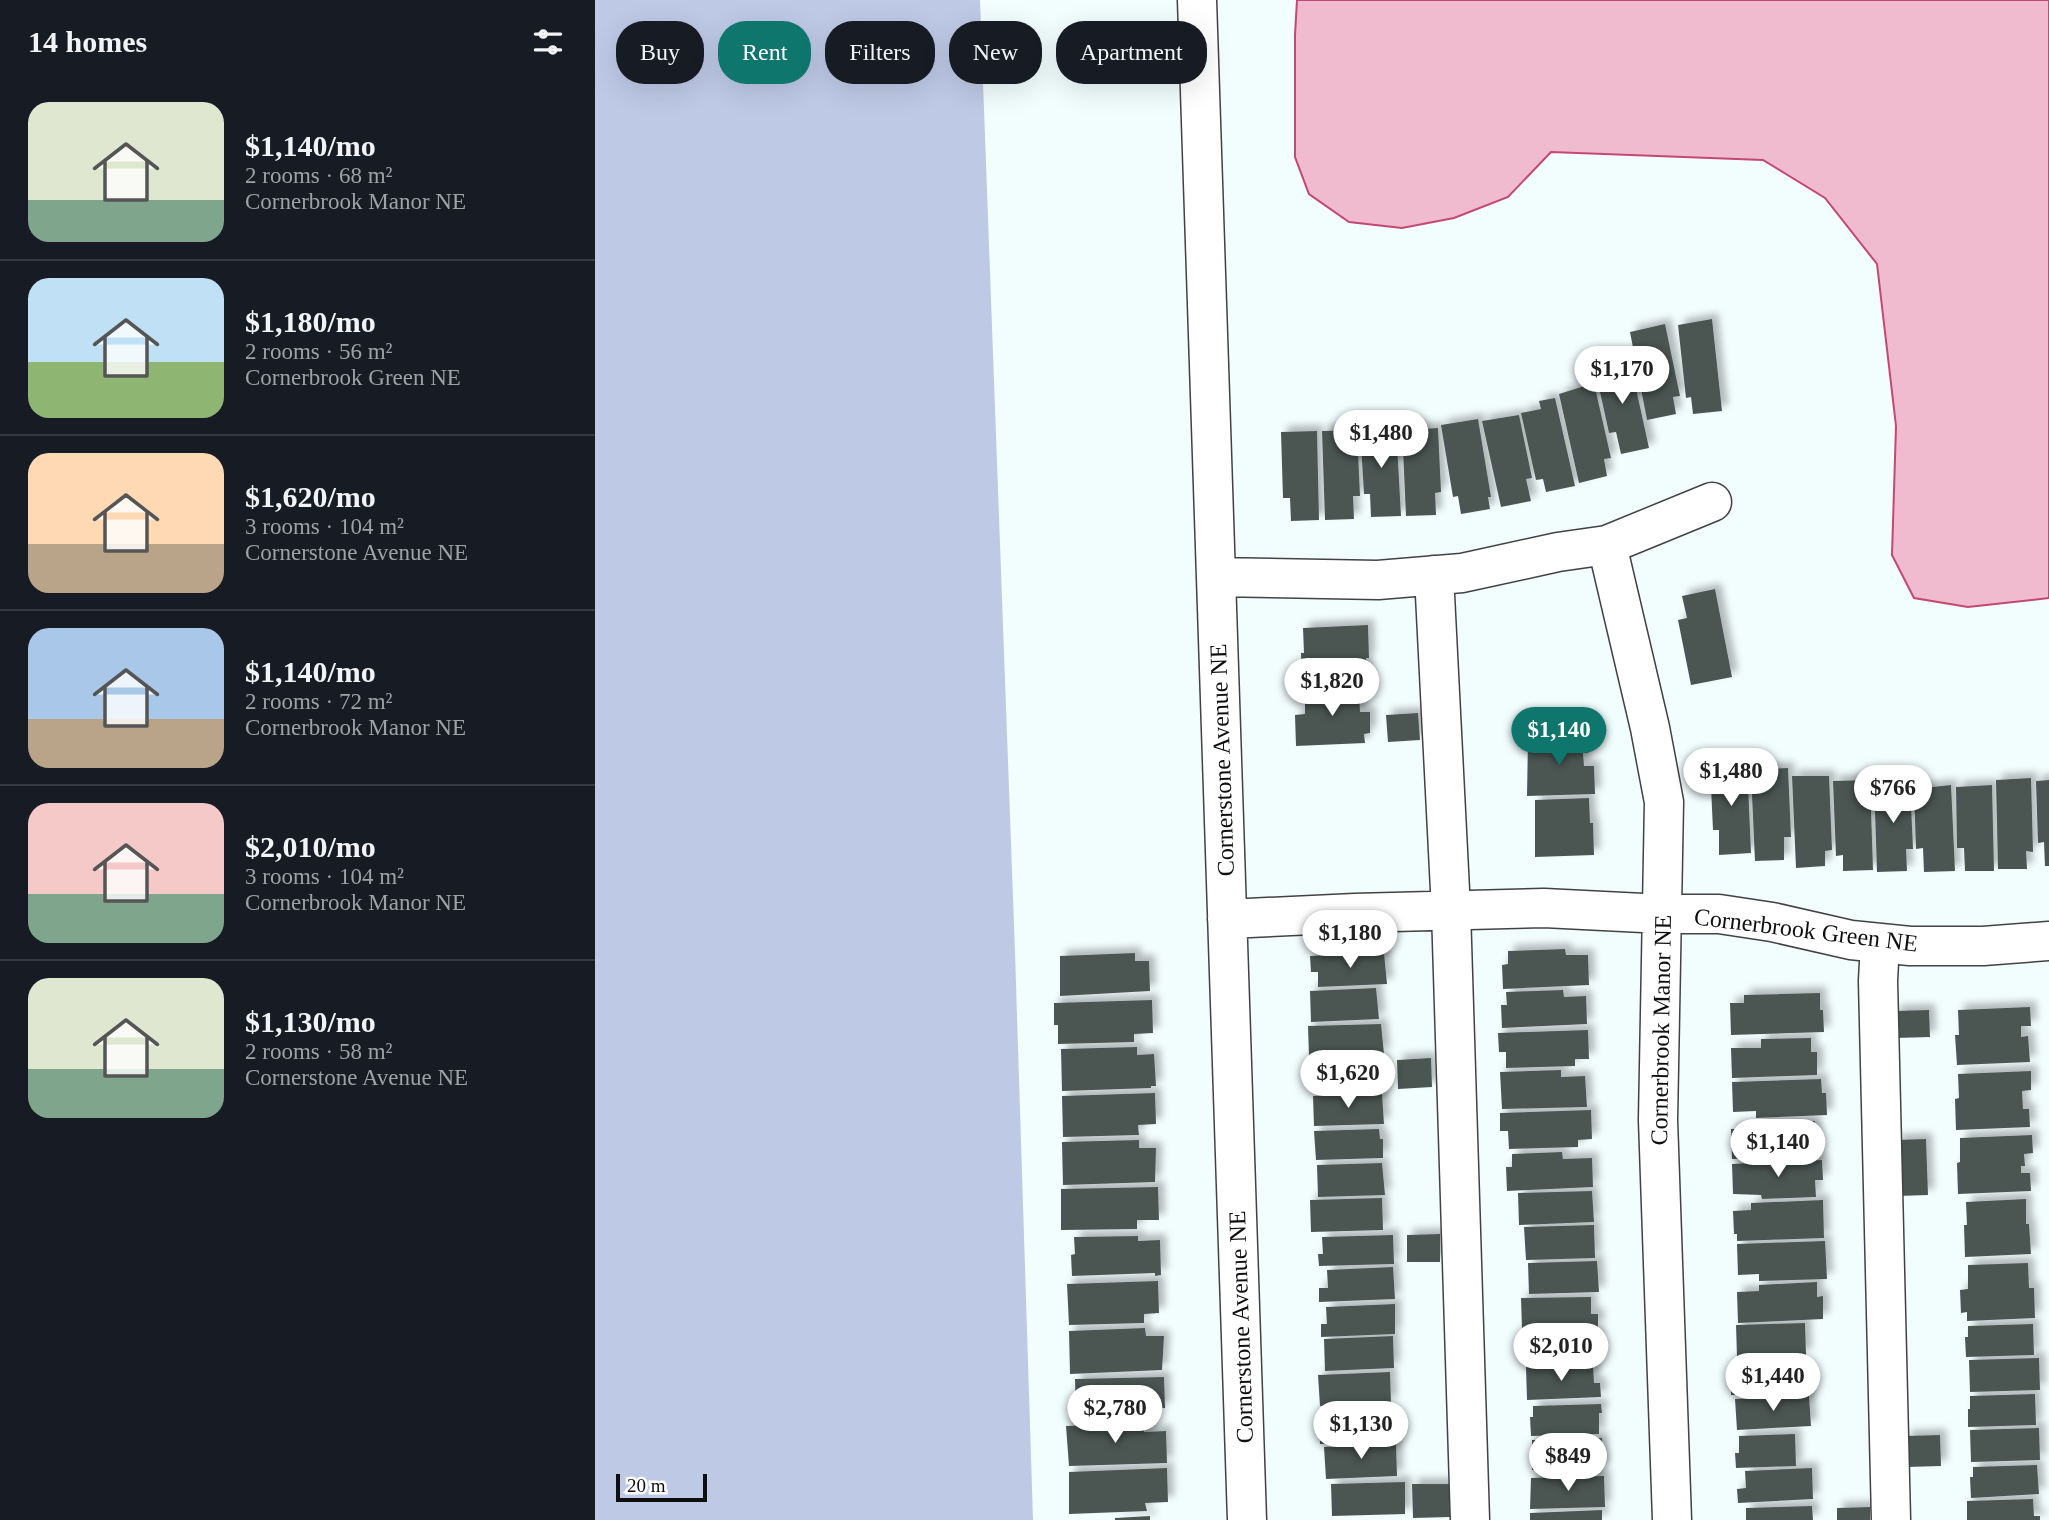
<!DOCTYPE html>
<meta charset="utf-8">
<style>
body{margin:0;font-family:"Times New Roman",serif;background:#242831;color:#f1f3f6;height:100vh;display:flex;flex-direction:column;font-size:26px;white-space:nowrap}
*{box-sizing:border-box;margin:0}
p{font-size:23px;color:#9ea1a6}
.icon{flex:none;width:38px;height:38px;fill:none;stroke:currentColor;stroke-width:2;stroke-linecap:round;stroke-linejoin:round}
.map{position:relative;flex:1;overflow:hidden}
.drawer{display:flex;flex-direction:column;background:#171b24;width:595px}
.drawer>*{flex:none}
.guide{position:absolute;left:21px;top:21px;width:665px;height:63px;display:flex;gap:14px}
.scale{position:absolute;left:21px;bottom:18px;width:91px;box-sizing:border-box;padding-left:7px;border:4px solid #0f0f0f;border-top:0;font-size:19px;line-height:24px;white-space:nowrap;color:#0f0f0f;-webkit-text-stroke:5px #fff;paint-order:stroke}
.price{position:absolute;translate:-50% -60px;padding:0 16px;border-radius:24px;background:#fff;color:#222;font-size:23px;line-height:46px;filter:drop-shadow(0 2px 4px #0008)}
.price::after{content:'';position:absolute;left:50%;top:42px;width:21px;height:16px;margin-left:-10px;background:inherit;clip-path:polygon(0 0,100% 0,50% 100%)}
.price.active{background:#0f766e;color:#fff}
ul{padding:0;list-style:none}
li{display:flex;align-items:center;gap:21px;height:175px;padding:0 28px}
li+li{border-top:2px solid #363941}
li span{display:grid;place-items:center;flex:none;width:196px;height:140px;border-radius:21px;color:#555}
li>.icon{margin-inline-start:auto}
span .icon{width:84px;height:84px;fill:#fffc;stroke-width:1}
li b{font-size:30px}
h2{display:flex;justify-content:space-between;align-items:center;height:84px;padding:0 28px;font-size:30px}
.pill{padding:0 24px;border-radius:28px;background:#171b24;box-shadow:0 7px 28px #0002;font-size:24px;line-height:63px}
.pill.active{background:#0f766e;color:#fff}
main{display:flex;flex:1;min-height:0}
.map>svg:first-child{display:block}
.green{fill:#bec9e6}
.water{fill:#f1bbcf;stroke:#c34872;stroke-width:2}
.building{fill:#4c5753;filter:url(#shadow)}
.lines{fill:none;stroke-linecap:round;stroke-linejoin:round}
.minor-casing{stroke:#424242;stroke-width:41}
.minor{stroke:#fff;stroke-width:38}
.labels{text-anchor:middle;dominant-baseline:central;stroke-width:7;stroke-linejoin:round;paint-order:stroke}
.street-label{font-size:24px;fill:#0f0f0f;stroke:#fff}
</style>
<main>
<section class="drawer">
<h2>14 homes<svg class="icon" aria-label="filters" viewBox="0 0 24 24"><path d="M4 7h16M4 17h16"/><circle cx="9" cy="7" r="2"/><circle cx="15" cy="17" r="2"/></svg></h2>
<ul>
<li><span style="background:linear-gradient(#dfe7d0 70%,#7fa58c 0)"><svg class="icon" aria-label="home" viewBox="0 0 24 24"><path d="M3 11l9-7 9 7M6 9v11h12V9"/></svg></span><div><b>$1,140/mo</b><p>2 rooms · 68 m²</p><p>Cornerbrook Manor NE</p></div></li>
<li><span style="background:linear-gradient(#bfe0f5 60%,#8fb573 0)"><svg class="icon" aria-label="home" viewBox="0 0 24 24"><path d="M3 11l9-7 9 7M6 9v11h12V9"/></svg></span><div><b>$1,180/mo</b><p>2 rooms · 56 m²</p><p>Cornerbrook Green NE</p></div></li>
<li><span style="background:linear-gradient(#ffd9b3 65%,#b9a48a 0)"><svg class="icon" aria-label="home" viewBox="0 0 24 24"><path d="M3 11l9-7 9 7M6 9v11h12V9"/></svg></span><div><b>$1,620/mo</b><p>3 rooms · 104 m²</p><p>Cornerstone Avenue NE</p></div></li>
<li><span style="background:linear-gradient(#a9c7e8 65%,#b9a48a 0)"><svg class="icon" aria-label="home" viewBox="0 0 24 24"><path d="M3 11l9-7 9 7M6 9v11h12V9"/></svg></span><div><b>$1,140/mo</b><p>2 rooms · 72 m²</p><p>Cornerbrook Manor NE</p></div></li>
<li><span style="background:linear-gradient(#f6c9c9 65%,#7fa58c 0)"><svg class="icon" aria-label="home" viewBox="0 0 24 24"><path d="M3 11l9-7 9 7M6 9v11h12V9"/></svg></span><div><b>$2,010/mo</b><p>3 rooms · 104 m²</p><p>Cornerbrook Manor NE</p></div></li>
<li><span style="background:linear-gradient(#dfe7d0 65%,#7fa58c 0)"><svg class="icon" aria-label="home" viewBox="0 0 24 24"><path d="M3 11l9-7 9 7M6 9v11h12V9"/></svg></span><div><b>$1,130/mo</b><p>2 rooms · 58 m²</p><p>Cornerstone Avenue NE</p></div></li>
</ul>
</section>
<div class="map">
<svg width="1454" height="1520" viewBox="0 0 1454 1520">
<defs>
<filter id="shadow"><feDropShadow dx="6" dy="-6" stdDeviation="3.5" flood-color="#0004"/></filter>
</defs>
<rect width="100%" height="100%" fill="#f2fdfe"/>
<path class="green" d="M0 0H385L420 952 438 1520H0Z"/>
<path class="water" d="M702 0H1454V598L1373 607 1319 598 1297 555 1301 426 1282 264 1230 198 1168 160 956 152 913 197 859 218 807 228 754 222 714 194 700 157V35Z"/>
<path class="building" d="M1117 319 1127 411 1098 414 1096 397 1091 398 1083 325Z
M1070 324 1085 396 1078 397 1081 414 1052 420 1035 332Z
M1035 361 1054 448 1026 454 1021 432 1014 433 1000 369Z
M999 383 1016 458 1009 459 1012 476 984 483 964 394Z
M960 398 980 486 951 492 948 479 941 480 926 413 946 409 944 401Z
M924 415 937 478 931 479 936 501 906 507 887 421Z
M883 419 896 497H893L895 509 866 514 863 496 858 497 846 425Z
M801 426 806 516 776 517 775 494H769L765 428Z
M827 427V429L843 428 846 492 840 493 841 515 811 516 807 428Z
M762 430 765 496H758L759 519 730 520 727 431Z
M722 431 724 520 696 521 695 498H688L686 432Z
M1120 589 1137 677 1096 685 1083 620 1092 618 1087 596Z
M773 625 774 658H771L773 682 709 685V677L707 678 706 653H709L708 628Z
M764 688 765 712H775V733L769 734 770 743 701 746 700 715 710 714V690Z
M823 713 825 740 793 742 791 715Z
M993 737V753H988L989 766H999L1000 794 932 796 933 739Z
M1152 763 1156 853 1124 855V830H1118L1115 765Z
M1193 768 1196 837H1189V860L1160 861 1156 773 1171 772V769Z
M1197 776H1234L1237 850 1230 851V866L1201 868Z
M1436 778 1438 852 1431 851 1432 869H1403L1401 780Z
M1275 780 1278 870 1248 871V855L1241 856 1238 781Z
M1454 780V866H1450L1449 842 1443 843 1441 781Z
M1297 781V783H1315L1318 849H1311L1312 871 1282 872 1279 782Z
M1356 785 1360 871 1329 872 1328 848 1321 849 1319 789Z
M1397 785 1399 871H1370L1369 848H1362L1361 787Z
M994 798 995 823H998L999 855 940 857V800Z
M970 949 971 955H993L994 985 908 989 907 965 913 964V951Z
M540 953V961H554L555 991 465 996V956Z
M789 953 792 984 723 987V972H716L715 956Z
M781 988 784 1019 716 1022 715 991Z
M968 990 969 997 991 996 992 1024 907 1028 906 1005H912L911 992Z
M1225 993V1010H1228L1229 1032 1136 1035 1135 1003H1149V995Z
M557 1000 558 1033 539 1034V1042L463 1044V1025H459V1003Z
M1435 1007 1436 1026H1426V1037L1433 1036 1435 1062 1362 1065 1360 1035H1364L1363 1010Z
M1334 1010 1335 1037 1300 1038 1299 1011Z
M786 1024 789 1054 714 1056 713 1026Z
M993 1030 994 1059H980V1066L911 1068V1052H904L903 1033Z
M1216 1038V1052H1222V1075L1137 1078 1136 1048H1166V1039Z
M542 1047V1055L559 1054 561 1086H556V1088L467 1091 466 1049Z
M836 1058 837 1087 803 1089 802 1060Z
M786 1059V1090L717 1092 716 1061Z
M966 1070V1077L990 1076 992 1107 907 1109 905 1072Z
M1436 1071V1090L1427 1091 1428 1109H1434L1435 1127 1361 1130 1360 1099 1364 1098 1363 1074Z
M1226 1079 1227 1093H1231L1232 1115 1161 1118V1111L1138 1112 1137 1082Z
M560 1093 561 1124 543 1125 544 1135 468 1137 467 1096Z
M787 1094 789 1124 719 1126 718 1096Z
M996 1110 997 1139 983 1140V1147L914 1149 913 1131H905V1113Z
M1220 1121 1221 1157 1137 1159 1136 1129 1165 1128V1122Z
M784 1129 785 1139H788V1158L721 1160 719 1131Z
M1437 1135 1438 1153 1429 1154 1430 1166H1426V1173H1435L1436 1191 1363 1194 1362 1163 1365 1162V1138Z
M1331 1139 1333 1195 1302 1196 1300 1140Z
M544 1140V1148H561L560 1182 468 1185 467 1142Z
M967 1152 968 1159 997 1158 998 1187 912 1191 911 1167H917V1154Z
M1227 1160 1228 1180H1220L1221 1197 1167 1199 1166 1195 1138 1194 1137 1164Z
M787 1163 790 1195 723 1197 722 1165Z
M563 1187 564 1220H542V1229L466 1230V1189Z
M997 1191 999 1222 924 1225 923 1193Z
M787 1198 788 1230 716 1232 715 1200Z
M1431 1199V1224H1434L1436 1254 1370 1257 1369 1225H1372L1371 1202Z
M1228 1200 1229 1238 1142 1241V1234H1139L1138 1211 1156 1210V1203Z
M999 1225 1000 1258 931 1260 929 1227Z
M845 1234V1262H812V1235Z
M798 1235 799 1264 724 1266 723 1254H728L727 1237Z
M543 1236V1241L565 1240 566 1275 560 1276V1273L477 1276 476 1255 480 1254 479 1237Z
M1230 1241 1232 1279 1164 1281V1274L1143 1275 1142 1244Z
M1002 1261 1004 1292 934 1294 933 1263Z
M1433 1263 1434 1288H1439L1440 1318 1372 1321V1312L1366 1313 1365 1290 1373 1289V1265Z
M798 1267 800 1299 724 1302V1288H733L732 1270Z
M563 1281 564 1313 549 1314V1323L474 1325 472 1284Z
M1222 1282V1297L1228 1296V1319L1143 1323 1142 1292 1164 1291V1285Z
M996 1297V1314H1003V1328L927 1329 926 1298Z
M800 1304V1334L726 1337V1324H732L731 1307Z
M1210 1323 1211 1355 1142 1357 1141 1325Z
M1438 1324 1439 1355 1371 1357 1370 1337H1373V1326Z
M550 1328 551 1336H569L567 1370 475 1374 474 1331Z
M1003 1332 1002 1361 934 1363 933 1344H936L937 1333Z
M798 1336 799 1368 730 1371 729 1339Z
M1444 1358 1445 1390 1375 1392 1374 1360Z
M1200 1361 1202 1393 1136 1395 1137 1363Z
M998 1365 999 1383H1005L1006 1397 932 1400 931 1367Z
M795 1372 796 1403 725 1406 723 1375Z
M569 1377 570 1408 554 1409V1416L481 1418 480 1379Z
M1440 1394 1441 1425 1373 1427V1409H1375V1396Z
M1214 1396 1216 1426 1142 1430 1140 1399Z
M1006 1404 1007 1413H1004V1434L936 1436 935 1417H938V1406Z
M793 1409 795 1441 725 1444 724 1413Z
M549 1424V1432L571 1431 572 1463 474 1466 471 1426Z
M1444 1428 1445 1460 1376 1462 1375 1430Z
M1200 1434 1201 1466 1141 1468 1140 1453H1144V1436Z
M1345 1435 1346 1466 1311 1467 1310 1436Z
M1007 1438V1469L937 1470V1440Z
M801 1444 802 1476 731 1479 729 1447Z
M1442 1465 1444 1494 1376 1498 1375 1477H1378V1467Z
M572 1468 573 1502 550 1503 552 1511 474 1514V1472Z
M1217 1468 1218 1499 1143 1503 1142 1489 1151 1488 1150 1471Z
M1009 1476 1010 1507 935 1509 936 1478Z
M810 1482V1514L737 1516 736 1484Z
M817 1484H854L855 1517 818 1518Z
M1438 1499 1439 1516H1445V1520H1372V1501Z
M1217 1506 1218 1520H1151V1508Z
M1275 1507V1520H1242V1508Z
M1007 1510V1520H935V1513Z
M555 1516V1520H520V1518Z"/>
<g class="lines">
<g class="minor-casing">
<path id="minor" d="M602 0 652 1520
M1012 545 1055 728 1069 802 1063 1120 1077 1520
M839 575 856 910 875 1520
M621 577 783 580 867 573 963 552 1012 545 1117 502
M632 919 760 913 949 908 1068 914H1124L1177 922 1256 940 1315 946H1388L1454 941
M1285 943 1283 981 1296 1520"/>
</g>
<use href="#minor" class="minor"/>
</g>
<g class="labels">
<g class="street-label">
<text transform="translate(627 760) rotate(-92)">Cornerstone Avenue NE</text>
<text transform="translate(1211 930) rotate(7)">Cornerbrook Green NE</text>
<text transform="translate(1066 1030) rotate(-89)">Cornerbrook Manor NE</text>
<text transform="translate(646 1327) rotate(-92)">Cornerstone Avenue NE</text>
</g>
</g>
</svg>
<div class="scale">20 m</div>
<b class="price" style="left:1027px;top:406px">$1,170</b>
<b class="price" style="left:786px;top:470px">$1,480</b>
<b class="price" style="left:737px;top:718px">$1,820</b>
<b class="price active" style="left:964px;top:767px">$1,140</b>
<b class="price" style="left:1136px;top:808px">$1,480</b>
<b class="price" style="left:1298px;top:825px">$766</b>
<b class="price" style="left:755px;top:970px">$1,180</b>
<b class="price" style="left:753px;top:1110px">$1,620</b>
<b class="price" style="left:1183px;top:1179px">$1,140</b>
<b class="price" style="left:966px;top:1383px">$2,010</b>
<b class="price" style="left:1178px;top:1413px">$1,440</b>
<b class="price" style="left:520px;top:1445px">$2,780</b>
<b class="price" style="left:766px;top:1461px">$1,130</b>
<b class="price" style="left:973px;top:1493px">$849</b>
<div class="guide">
<a class="pill">Buy</a>
<a class="pill active">Rent</a>
<a class="pill">Filters</a>
<a class="pill">New</a>
<a class="pill">Apartment</a>
</div>
</div>
</main>
